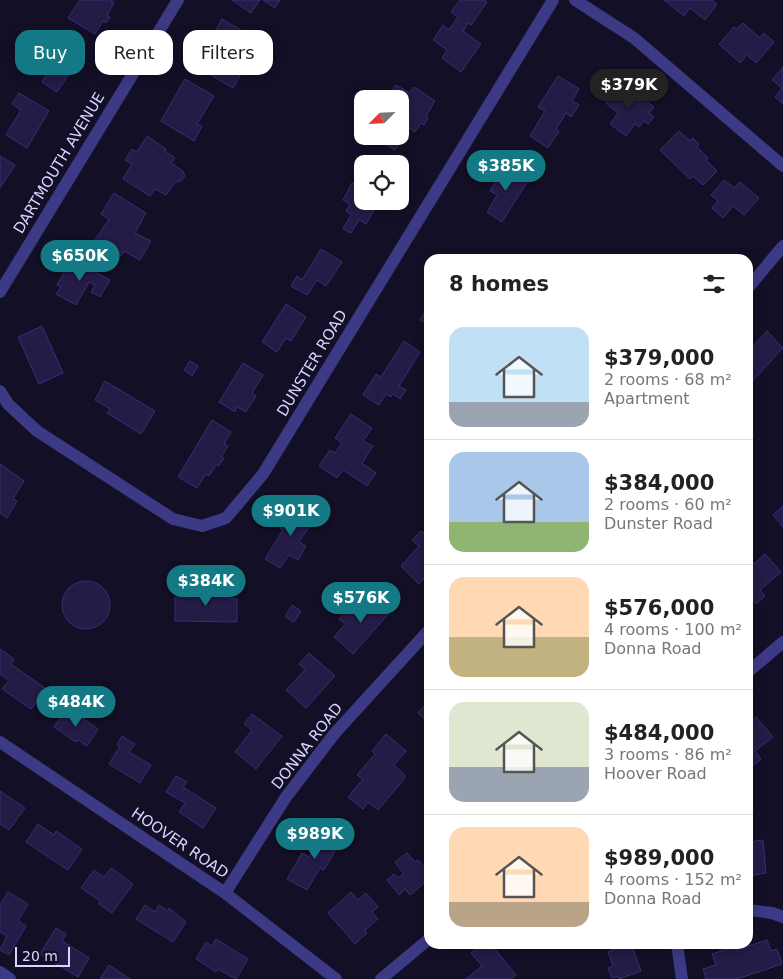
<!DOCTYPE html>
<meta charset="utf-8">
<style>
body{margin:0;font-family:"DejaVu Sans",sans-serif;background:#f2f2f2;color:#222;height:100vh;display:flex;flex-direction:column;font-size:19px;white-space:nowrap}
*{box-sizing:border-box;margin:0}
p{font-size:16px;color:#767676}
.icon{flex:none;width:28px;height:28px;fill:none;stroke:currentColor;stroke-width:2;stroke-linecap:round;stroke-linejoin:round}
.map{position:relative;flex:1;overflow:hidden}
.panel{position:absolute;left:424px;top:254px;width:329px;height:695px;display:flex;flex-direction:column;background:#fff;border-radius:15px;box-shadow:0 2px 12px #0003}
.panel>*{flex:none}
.banner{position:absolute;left:15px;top:30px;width:334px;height:45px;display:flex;gap:10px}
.needle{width:32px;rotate:246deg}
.tools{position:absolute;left:354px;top:90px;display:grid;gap:10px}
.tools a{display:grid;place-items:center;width:55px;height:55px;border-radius:10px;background:#fff;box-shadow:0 2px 12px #0003;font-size:25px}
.scale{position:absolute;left:15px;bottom:12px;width:55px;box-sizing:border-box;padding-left:5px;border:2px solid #d9d4ff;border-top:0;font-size:14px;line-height:18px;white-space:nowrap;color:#d9d4ff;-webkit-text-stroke:4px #130f26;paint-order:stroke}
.price{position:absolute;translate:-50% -42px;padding:0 11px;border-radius:18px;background:#137a85;color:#fff;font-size:16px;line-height:32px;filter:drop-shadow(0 1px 2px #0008)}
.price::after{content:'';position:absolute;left:50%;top:30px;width:15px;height:11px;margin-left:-8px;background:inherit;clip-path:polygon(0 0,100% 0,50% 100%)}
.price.active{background:#222;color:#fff}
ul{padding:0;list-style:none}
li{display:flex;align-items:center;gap:15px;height:125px;padding:0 25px}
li+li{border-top:1px solid #e0e0e0}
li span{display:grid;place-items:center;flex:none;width:140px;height:100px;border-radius:15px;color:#555}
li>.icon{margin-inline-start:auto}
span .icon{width:60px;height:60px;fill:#fffc;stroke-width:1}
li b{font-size:21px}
h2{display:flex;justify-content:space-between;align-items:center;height:60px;padding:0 25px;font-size:21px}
.pill{padding:0 18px;border-radius:15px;background:#fff;box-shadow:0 2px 12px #0003;font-size:18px;line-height:45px}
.pill.active{background:#137a85;color:#fff}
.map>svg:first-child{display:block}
.building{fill:#241b47;stroke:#3b2d73}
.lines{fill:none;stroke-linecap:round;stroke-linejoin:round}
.minor{stroke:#3d3a85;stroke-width:12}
.labels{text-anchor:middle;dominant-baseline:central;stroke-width:4.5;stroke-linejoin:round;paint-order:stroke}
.street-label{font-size:15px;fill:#d9d4ff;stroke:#130f26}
</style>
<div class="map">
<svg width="783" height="979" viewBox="0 0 783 979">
<rect width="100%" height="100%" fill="#130f26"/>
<path class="building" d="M80 0H113L111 2 114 3 107 15 110 17 106 23 103 21 95 34 68 18Z
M232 0H260L251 13Z
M263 0H280L275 8Z
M460 0H484L487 2 471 25 468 23 463 31 481 44 461 72 442 58 447 50 433 40 443 25 449 30 458 17 451 12Z
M664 0H712L717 4 705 20 690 8 684 16Z
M222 19 251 36 232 69 241 74 233 88 199 68 216 39 212 37Z
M743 23 760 38 764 33 774 42 756 63 747 55 740 63 719 44 734 27 737 29Z
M65 37 85 50 57 92 42 82 47 74 43 71Z
M783 67V104L775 97 782 88 772 80Z
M558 76 579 89 572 101 579 105 571 117 566 113 556 129 559 131 548 148 530 136 545 111 538 107Z
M185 79 214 96 197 124 202 126 194 141 161 121Z
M396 85 410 93 414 87 435 101 426 116 428 118 424 125 421 123 415 132 409 128 395 150 378 139 380 136H400V99H387Z
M618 88 628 96 633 90 654 107 649 113 654 117 648 124 644 121 639 127 635 124 626 136 610 124 618 113 606 103Z
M19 93 49 111 27 148 6 135 21 110 12 104Z
M679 131 690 141 693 138 699 144 697 147 708 158 706 160 717 171 703 185 693 176 690 179 660 150Z
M147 136 166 149 165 151 175 158 171 163 183 171 185 176 181 181 175 182 166 195 155 189 150 196 123 179 132 164 125 160 132 149 137 152Z
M0 156 15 165 0 188Z
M506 165 529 179 502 222 487 212 497 195 490 191Z
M724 180 734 188 740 182 759 198 744 215 733 206 723 218 712 208 718 201 711 195Z
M352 183 360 188 362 183V201H379L366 224 359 220 351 233 343 229 351 215 346 211 350 204 343 200Z
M114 193 146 213 135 233 151 241 140 260 124 251 121 256 95 240 109 219 101 214Z
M321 249 342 262 326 286 317 280 307 295 291 286 297 276 302 280Z
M77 258 96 269 95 272 110 280 100 297 91 292 95 285 89 282 76 305 56 294 61 287 57 285 68 266 71 268Z
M286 304 306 317 291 341 286 338 277 352 262 342Z
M429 305V325L420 320Z
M42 326 63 373 39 384 18 337Z
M767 331 783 348 748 386V352Z
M404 341 420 352 399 386 406 390 400 399 393 394 391 397 386 394 379 405 363 395 376 374 381 377Z
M190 361 198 366 192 376 184 370Z
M243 363 263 375 252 393 256 396 246 412 237 407 235 412 219 402Z
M105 381 155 411 141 434 107 413 110 409 95 400Z
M351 414 372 428 363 441 373 446 362 463 376 473 367 486 343 470 337 478 319 466 330 450 335 453 342 443 335 438Z
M212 420 231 432 224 444 228 446 221 457 224 458 219 466 216 465 209 476 206 474 197 488 178 477Z
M0 464 24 481 13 499 17 501 7 518 0 513Z
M306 506 318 513 299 542 306 546 298 560 289 555 280 568 265 559 283 530 280 528 292 508 301 514Z
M783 506V527L773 515Z
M421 531 429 537V573L419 584 401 566 419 546 412 540Z
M765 554 781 572 760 590 765 596 756 604 748 593V557L754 564Z
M62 605a24 24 0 1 1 48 0a24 24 0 1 1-48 0Z
M192 588H215V596L237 599V622L175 621V597H192Z
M370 595 390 612 353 654 334 637 345 624 339 619 347 609 352 614Z
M292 605 301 611 294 622 285 617Z
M0 649 14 659 11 664 46 689 31 709 2 689 9 680 0 674Z
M309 653 335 676 306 708 286 690 305 670 299 664Z
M429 700V723L418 713Z
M67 708 98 729 87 746 78 740 76 742 54 727Z
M252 714 282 736 256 769 235 752 252 730 244 724Z
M756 717 773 737 755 751 761 759 748 770V724Z
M386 734 406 751 394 765 404 774 405 778 378 810 368 802 363 809 348 797 363 779 357 775 375 754 372 751Z
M122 736 135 744 129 752 151 765 140 783 109 764 120 746 117 745Z
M176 776 187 782 183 787 216 808 203 828 179 812 185 803 166 792Z
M0 791 25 808 9 830 0 824Z
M38 824 54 835 56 831 82 849 68 870 26 842Z
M325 829 342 839 324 870 320 868 307 890 287 879 302 853 309 857Z
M763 840 766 873 748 876V842Z
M407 853 415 862 418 860 429 873V879L410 895 405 889 399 895 387 880 394 874 398 878 404 874 395 862Z
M111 868 133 884 112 913 99 904 100 901 81 888 94 870 104 877Z
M8 892 28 904 18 921 26 926 9 955 0 950 7 936 0 932V905Z
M351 892 358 900 366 893 378 907 372 912 378 919 365 930 367 933 355 944 328 913Z
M145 905 155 912 159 905 168 911 169 908 186 922 173 942 136 919Z
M56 928 66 934 62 941 89 958 78 977 40 954Z
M216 939 248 959 236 979 218 969 216 972 196 959 206 942 212 946Z
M767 940 771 951 777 949 782 964 737 979H706L703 969 716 965 712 954 742 944 748 943V946Z
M482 944H491L516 975 511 979H466L482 966 471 953Z
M611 944H624L625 946 631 944 641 971 619 979 618 976 612 978 608 968 613 966 608 952 613 950Z
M109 965 130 979H100Z"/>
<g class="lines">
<path class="minor" d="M575 0 634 38 783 166
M748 288 783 246
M0 292 178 0
M0 391 8 404 37 431 173 519 202 526 226 518 263 474 553 0
M748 672 783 642
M0 742 225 893 336 979
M225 893 286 797 335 733 429 630
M748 910 772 913 783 917
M677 944 682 979
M0 972 10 979
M381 979 429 939"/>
</g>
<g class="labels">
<g class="street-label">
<text transform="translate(59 163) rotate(-59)">DARTMOUTH AVENUE</text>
<text transform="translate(312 363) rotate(-59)">DUNSTER ROAD</text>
<text transform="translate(307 746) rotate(-52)">DONNA ROAD</text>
<text transform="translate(180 843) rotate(34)">HOOVER ROAD</text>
</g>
</g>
</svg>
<div class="tools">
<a><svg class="needle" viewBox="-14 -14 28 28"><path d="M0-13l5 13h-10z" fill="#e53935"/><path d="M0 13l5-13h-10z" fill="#767676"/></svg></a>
<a><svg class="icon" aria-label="locate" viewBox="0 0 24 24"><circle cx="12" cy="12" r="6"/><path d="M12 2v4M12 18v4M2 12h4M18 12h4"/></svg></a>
</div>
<div class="scale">20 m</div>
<b class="price active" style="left:629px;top:111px">$379K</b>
<b class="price" style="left:506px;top:192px">$385K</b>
<b class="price" style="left:80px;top:282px">$650K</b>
<b class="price" style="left:291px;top:537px">$901K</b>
<b class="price" style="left:206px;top:607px">$384K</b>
<b class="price" style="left:361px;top:624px">$576K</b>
<b class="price" style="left:76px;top:728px">$484K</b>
<b class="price" style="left:315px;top:860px">$989K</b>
<div class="banner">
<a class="pill active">Buy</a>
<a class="pill">Rent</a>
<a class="pill">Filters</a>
</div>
<section class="panel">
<h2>8 homes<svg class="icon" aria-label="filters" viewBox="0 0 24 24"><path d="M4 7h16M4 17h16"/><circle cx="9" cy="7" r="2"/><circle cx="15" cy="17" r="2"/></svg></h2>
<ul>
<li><span style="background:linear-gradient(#bfe0f5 75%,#9aa5b1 0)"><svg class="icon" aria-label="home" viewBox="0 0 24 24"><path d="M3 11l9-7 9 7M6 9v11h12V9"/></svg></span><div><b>$379,000</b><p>2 rooms · 68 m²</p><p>Apartment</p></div></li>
<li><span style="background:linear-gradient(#a9c7e8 70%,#8fb573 0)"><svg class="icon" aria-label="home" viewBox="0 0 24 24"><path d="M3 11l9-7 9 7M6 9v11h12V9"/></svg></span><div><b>$384,000</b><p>2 rooms · 60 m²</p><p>Dunster Road</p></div></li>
<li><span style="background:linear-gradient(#ffd9b3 60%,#c2b280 0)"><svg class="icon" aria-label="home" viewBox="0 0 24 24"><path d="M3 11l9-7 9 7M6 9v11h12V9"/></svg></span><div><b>$576,000</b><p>4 rooms · 100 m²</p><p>Donna Road</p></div></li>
<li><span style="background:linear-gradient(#dfe7d0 65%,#9aa5b1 0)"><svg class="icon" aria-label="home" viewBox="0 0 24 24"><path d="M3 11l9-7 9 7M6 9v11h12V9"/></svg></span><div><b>$484,000</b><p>3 rooms · 86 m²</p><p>Hoover Road</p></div></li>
<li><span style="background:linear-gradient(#ffd9b3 75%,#b9a48a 0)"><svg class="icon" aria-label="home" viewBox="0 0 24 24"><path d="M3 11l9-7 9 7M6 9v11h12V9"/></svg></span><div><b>$989,000</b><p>4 rooms · 152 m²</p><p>Donna Road</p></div></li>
</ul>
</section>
</div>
